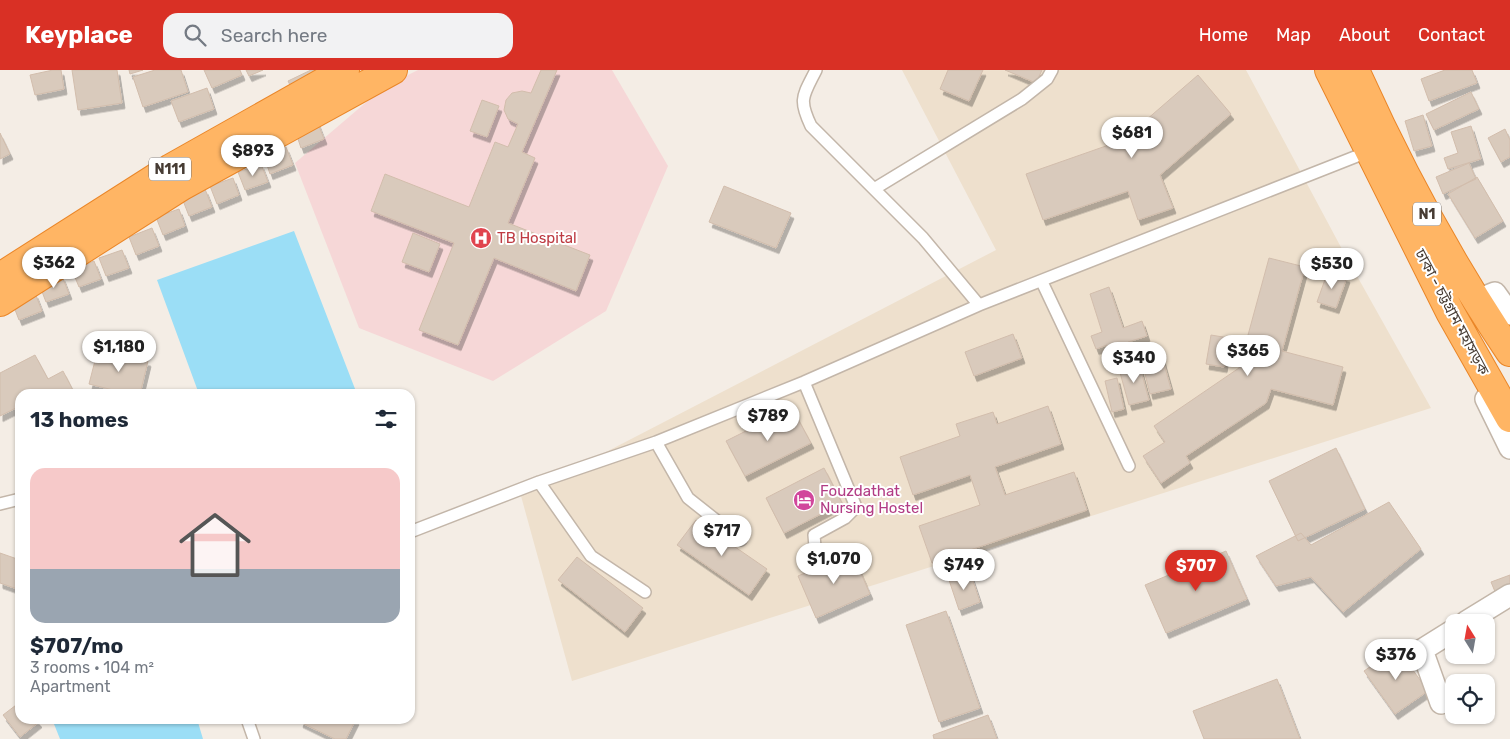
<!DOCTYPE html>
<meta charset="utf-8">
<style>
body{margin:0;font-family:Rubik,"Noto Sans Bengali",sans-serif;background:#f2f2f3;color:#1f2937;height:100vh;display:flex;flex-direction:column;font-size:19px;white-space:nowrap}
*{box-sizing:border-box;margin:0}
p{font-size:16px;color:#747a83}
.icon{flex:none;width:28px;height:28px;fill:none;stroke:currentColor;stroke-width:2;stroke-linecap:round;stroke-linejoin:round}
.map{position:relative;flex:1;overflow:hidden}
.drawer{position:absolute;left:15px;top:319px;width:400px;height:335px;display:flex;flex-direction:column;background:#fff;border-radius:15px;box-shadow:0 1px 4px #0004}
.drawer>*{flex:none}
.needle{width:32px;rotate:349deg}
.controls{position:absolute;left:1445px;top:544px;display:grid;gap:10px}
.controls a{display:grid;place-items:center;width:50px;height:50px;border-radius:10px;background:#fff;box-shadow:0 1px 4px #0004;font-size:25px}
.price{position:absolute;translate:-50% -42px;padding:0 11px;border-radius:18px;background:#fff;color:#222;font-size:16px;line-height:32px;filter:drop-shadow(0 1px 2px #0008)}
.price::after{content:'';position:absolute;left:50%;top:30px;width:15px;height:11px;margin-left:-8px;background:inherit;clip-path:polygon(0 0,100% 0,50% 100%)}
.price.current{background:#d93025;color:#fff}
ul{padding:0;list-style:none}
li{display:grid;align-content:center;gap:10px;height:265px;padding:0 15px}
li+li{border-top:1px solid #e0e1e3}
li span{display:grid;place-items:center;height:155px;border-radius:15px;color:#555}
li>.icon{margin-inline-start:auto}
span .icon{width:90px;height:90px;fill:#fffc;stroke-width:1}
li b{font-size:21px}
h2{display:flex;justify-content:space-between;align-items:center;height:60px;padding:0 15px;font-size:21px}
header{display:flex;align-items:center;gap:30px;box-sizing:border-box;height:70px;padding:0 25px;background:#d93025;color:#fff}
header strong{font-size:24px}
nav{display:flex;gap:28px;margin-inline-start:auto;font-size:18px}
.search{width:350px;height:45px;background:#f2f2f3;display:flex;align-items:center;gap:12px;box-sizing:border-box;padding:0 18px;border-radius:15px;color:#747a83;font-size:19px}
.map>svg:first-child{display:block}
.education{fill:#eee0cd}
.medical{fill:#f6d7d7}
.water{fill:#9bdef6}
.building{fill:#d9cabc;stroke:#d2bdac;filter:url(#shadow)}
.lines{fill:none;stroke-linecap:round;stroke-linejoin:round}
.lane-casing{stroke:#c3b6a9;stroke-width:14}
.street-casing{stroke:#c3b6a9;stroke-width:24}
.highway-casing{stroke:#ea8628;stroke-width:30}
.lane{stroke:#fff;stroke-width:11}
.street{stroke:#fff;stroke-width:21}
.highway{stroke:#ffb564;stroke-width:28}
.labels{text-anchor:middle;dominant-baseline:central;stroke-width:4;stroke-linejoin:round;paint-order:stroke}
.shield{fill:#fff;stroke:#7e7671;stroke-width:1}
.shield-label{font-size:14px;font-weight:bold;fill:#473c34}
.health-label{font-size:15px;fill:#be3a42;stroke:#fff;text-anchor:start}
.street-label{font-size:15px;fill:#473c34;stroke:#fff}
.hotel-label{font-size:15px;fill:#b23c85;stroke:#fff;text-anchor:start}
</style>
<header>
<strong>Keyplace</strong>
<div class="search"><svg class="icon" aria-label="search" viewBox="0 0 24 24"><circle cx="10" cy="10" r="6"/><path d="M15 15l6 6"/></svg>Search here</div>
<nav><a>Home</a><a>Map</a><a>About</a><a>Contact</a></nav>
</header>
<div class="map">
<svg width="1510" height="669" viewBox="0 0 1510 669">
<defs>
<filter id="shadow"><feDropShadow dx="3" dy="5.5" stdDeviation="0" flood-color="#0004"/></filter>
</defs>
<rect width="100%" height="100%" fill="#f4ede5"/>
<path class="education" d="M902 0H1246L1343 181 1431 338 572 611 521 426 996 180Z"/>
<path class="medical" d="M418 0H612L668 96 606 241 493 311 359 258 295 93 384 17Z"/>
<path class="water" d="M294 161 357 324H199L157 210Z
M52 649H197L203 669H60Z"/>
<path class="building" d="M53 0H61L64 19 35 25 30 5Z
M72 0H117L122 33 78 40Z
M129 0H143L130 4Z
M155 0H181L188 22 143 37 133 7Z
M204 0H240L242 5 212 18Z
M246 0H263L249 6Z
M311 0H320L294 23 288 11Z
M541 0H557L522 82 535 88 508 153 590 185 576 221 494 188 458 275 419 260 454 173 371 141 385 104 469 137 495 72 508 77 518 54 508 49 504 40 506 30 512 23 522 21 531 23Z
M948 0H983L969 31 940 19Z
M1005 0H1042L1036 13Z
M1445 0H1472L1477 13 1429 31 1421 9Z
M1198 5 1231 44 1160 105 1173 138 1138 150 1128 121 1043 150 1026 104 1123 70Z
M207 18 214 39 179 52 171 31Z
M1471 22 1479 39 1434 60 1426 44Z
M482 30 499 36 487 67 470 61Z
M1423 45 1432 76 1414 81 1405 51Z
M317 51 324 69 301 78 295 60Z
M1471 56 1481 89 1448 99 1444 88 1458 83 1451 62Z
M1505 59 1510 70V87L1501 92 1488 68Z
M0 63 10 84 0 89Z
M286 77 293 95 270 104 264 86Z
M1469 93 1476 109 1443 124 1436 107Z
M261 94 268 112 245 120 238 102Z
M1477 107 1503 151 1475 168 1448 124Z
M233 108 239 125 217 134 210 116Z
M724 116 791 143 776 178 709 152Z
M205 119 212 137 189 146 182 128Z
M179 139 185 156 163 165 156 147Z
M152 158 159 176 136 185 129 167Z
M413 163 440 174 429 202 402 192Z
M122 180 129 198 106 206 99 188Z
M1269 188 1305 197 1282 281 1343 297 1333 335 1271 319 1266 333 1186 386 1190 393 1161 413 1143 386 1165 372 1154 356 1239 298Z
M94 191 101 209 79 217 72 200Z
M1328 201 1347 207 1336 238 1317 232Z
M62 206 69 224 46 232 39 214Z
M1109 217 1123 258 1142 251 1147 266 1128 272 1133 287 1113 294 1107 275 1096 279 1091 266 1102 262 1090 224Z
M35 223 42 241 19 250 12 232Z
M1013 264 1022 288 974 306 965 282Z
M1211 265 1229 268 1224 297 1206 294Z
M98 279 148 291 140 324H129L89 314Z
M35 285 48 309 63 301 75 324H20V336L0 346V303Z
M1162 287 1171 319 1150 324 1142 292Z
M1139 294 1149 330 1129 335 1119 299Z
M1117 308 1124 339 1112 342 1105 311Z
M1048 336 1061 374 995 397 1005 425 1074 402 1087 440 932 493 919 456 980 435 970 405 913 425 900 387 960 366 956 354 993 342 997 354Z
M792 338 811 373 745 406 726 371Z
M1336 378 1365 439 1298 471 1269 411Z
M824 398 842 433 784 463 766 428Z
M1389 432 1421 479 1343 542 1311 507 1276 516 1256 486 1301 463 1311 475Z
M696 450 767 499 749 525 677 475Z
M1226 481 1247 529 1166 563 1145 515Z
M0 483 20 490V520L0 513Z
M852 483 870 524 816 548 798 506Z
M577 487 643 538 625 562 558 510Z
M970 502 980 532 959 540 949 510Z
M1510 505V518L1496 524 1491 512Z
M946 541 980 638 939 652 906 555Z
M1397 578 1428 621 1395 644 1364 601Z
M1277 609 1300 669H1204L1193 641Z
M20 632V649H36L39 652 20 667 3 645Z
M988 645 997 669H934L933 665Z
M301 649H356L346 669H335L300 652Z"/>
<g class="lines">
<g class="lane-casing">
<path id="lane" d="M816 0C803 26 798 29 811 56L923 168 979 235
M874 119 1022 29 1047 9 1052 0
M1042 212 1129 396
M804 312 856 437 845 448 814 465 816 489
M656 372 688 428 741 470
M539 412 591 486 645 522
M0 434 20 429
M410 462 539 412 656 372 804 312 979 235 1370 81
M247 649 254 669"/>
</g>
<g class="street-casing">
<path id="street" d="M1475 231 1495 223 1510 244
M1486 329 1510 378
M1466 552 1510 525
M1441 633 1422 580 1454 560"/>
</g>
<g class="highway-casing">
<path id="highway" d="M1329 0 1450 242 1510 348
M1355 0C1399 98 1450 193 1510 282
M0 207 171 98 345 0
M0 232 182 116 393 0"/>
</g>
<use href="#lane" class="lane"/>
<use href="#street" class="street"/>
<use href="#highway" class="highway"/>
</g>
<defs>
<g id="hospital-disc" transform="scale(1.125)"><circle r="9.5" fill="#e0444e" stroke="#fff"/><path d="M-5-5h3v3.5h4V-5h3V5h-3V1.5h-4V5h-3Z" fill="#fff"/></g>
<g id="hotel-disc" transform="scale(1.125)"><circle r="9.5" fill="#d1479c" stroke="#fff"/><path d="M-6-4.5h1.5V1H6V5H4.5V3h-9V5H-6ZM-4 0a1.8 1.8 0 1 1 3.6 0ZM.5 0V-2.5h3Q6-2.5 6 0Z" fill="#fff"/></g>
</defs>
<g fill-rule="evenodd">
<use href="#hospital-disc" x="481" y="168"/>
<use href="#hotel-disc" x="804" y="430"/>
</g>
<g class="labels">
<g class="shield">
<rect x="149" y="87.5" width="42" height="23" rx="4"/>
<rect x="1413" y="132.5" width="28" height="23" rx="4"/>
</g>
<g class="shield-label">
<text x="170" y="99">N111</text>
<text x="1427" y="144">N1</text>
</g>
<g class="health-label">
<text x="497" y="168">TB Hospital</text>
</g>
<g class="street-label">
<text transform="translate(1452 242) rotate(62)">ঢাকা - চট্টগ্রাম মহাসড়ক</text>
</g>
<g class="hotel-label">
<text x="820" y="421">Fouzdathat<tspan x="820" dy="17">Nursing Hostel</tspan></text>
</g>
</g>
</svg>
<div class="controls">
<a><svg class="needle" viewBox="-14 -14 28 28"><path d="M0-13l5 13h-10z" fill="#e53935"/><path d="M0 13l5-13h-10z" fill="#747a83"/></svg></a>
<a><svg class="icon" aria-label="locate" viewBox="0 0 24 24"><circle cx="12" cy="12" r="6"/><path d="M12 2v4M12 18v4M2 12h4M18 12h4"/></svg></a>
</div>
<b class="price" style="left:1132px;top:89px">$681</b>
<b class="price" style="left:253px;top:107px">$893</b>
<b class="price" style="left:54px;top:219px">$362</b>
<b class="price" style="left:1332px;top:220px">$530</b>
<b class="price" style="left:119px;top:303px">$1,180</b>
<b class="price" style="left:1248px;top:307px">$365</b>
<b class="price" style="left:1134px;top:314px">$340</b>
<b class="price" style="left:768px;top:372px">$789</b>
<b class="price" style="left:722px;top:487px">$717</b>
<b class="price" style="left:834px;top:515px">$1,070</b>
<b class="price" style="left:964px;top:521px">$749</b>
<b class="price current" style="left:1196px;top:522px">$707</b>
<b class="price" style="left:1396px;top:611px">$376</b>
<section class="drawer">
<h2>13 homes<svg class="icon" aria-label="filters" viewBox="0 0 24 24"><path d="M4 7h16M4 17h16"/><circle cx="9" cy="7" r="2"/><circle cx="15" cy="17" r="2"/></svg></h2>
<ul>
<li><span style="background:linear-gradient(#f6c9c9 65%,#9aa5b1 0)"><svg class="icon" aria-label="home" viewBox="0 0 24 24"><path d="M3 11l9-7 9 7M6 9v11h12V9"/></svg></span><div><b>$707/mo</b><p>3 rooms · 104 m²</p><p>Apartment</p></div></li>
</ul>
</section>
</div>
